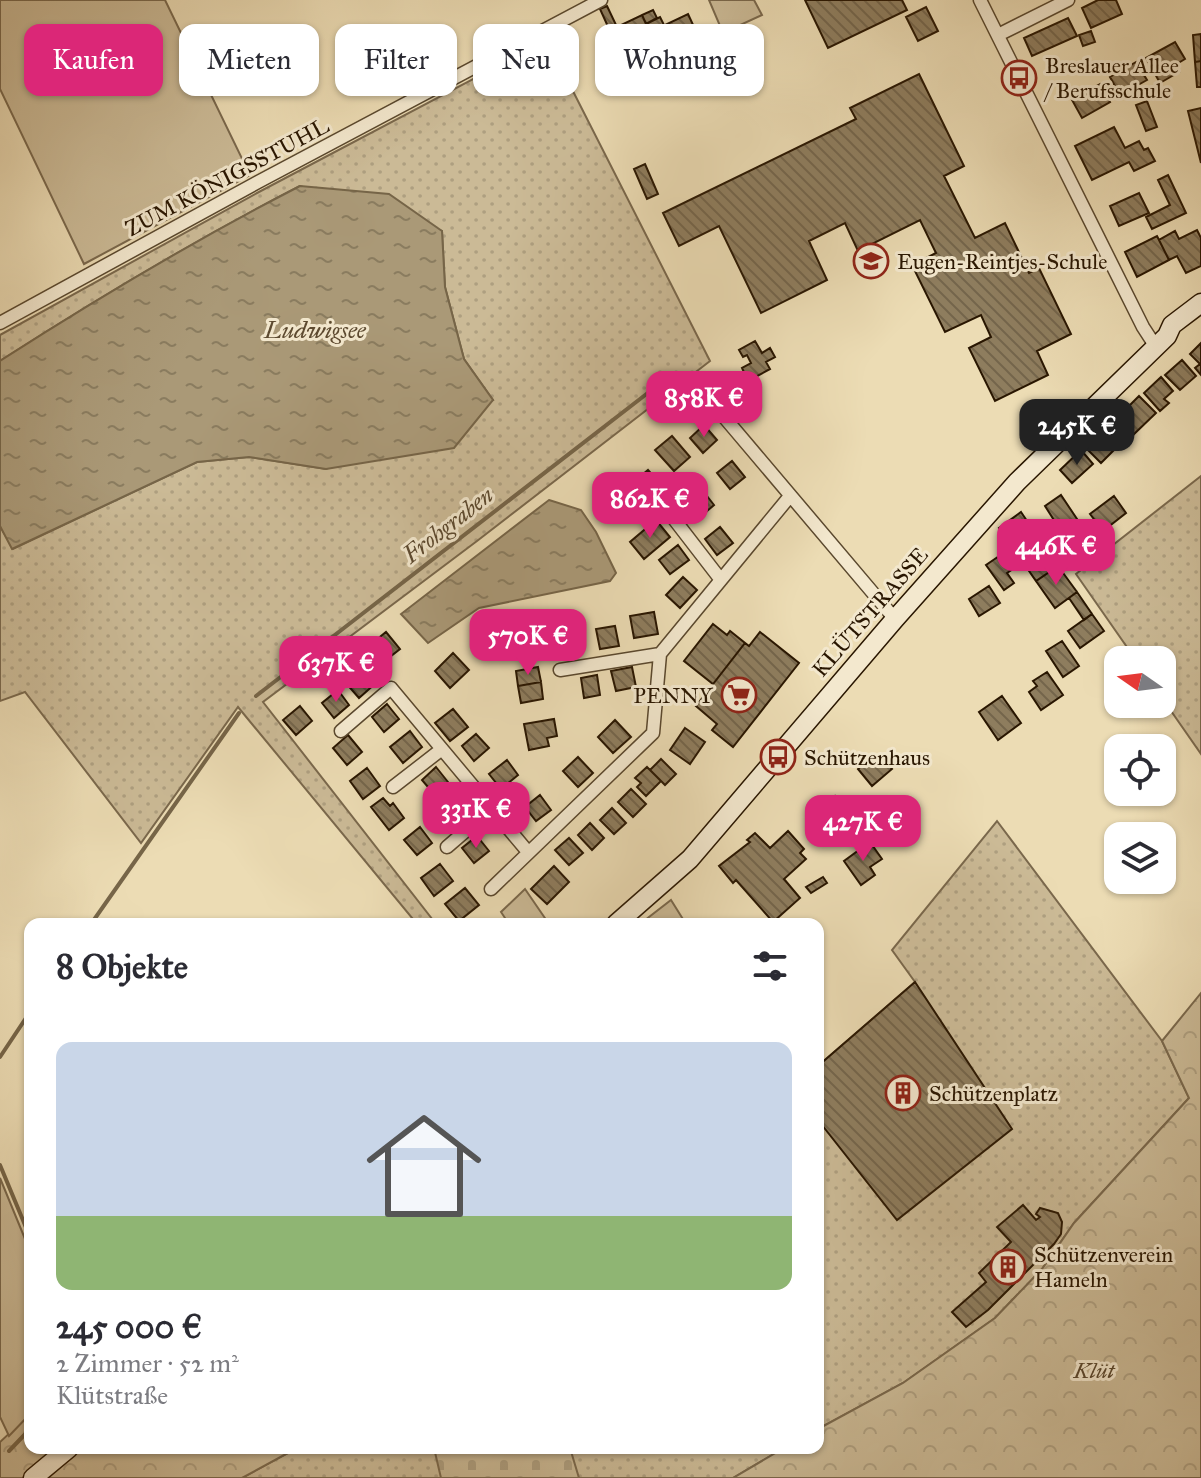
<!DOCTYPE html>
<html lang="de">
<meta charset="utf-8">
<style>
body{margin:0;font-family:"IM FELL Great Primer",serif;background:#f2f2f3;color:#2b2b33;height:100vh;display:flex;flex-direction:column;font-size:30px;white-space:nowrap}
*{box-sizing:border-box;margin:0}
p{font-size:26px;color:#7c7c81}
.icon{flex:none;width:44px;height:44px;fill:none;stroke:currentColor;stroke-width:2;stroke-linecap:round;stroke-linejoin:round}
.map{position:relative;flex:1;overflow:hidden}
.drawer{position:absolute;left:24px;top:918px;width:800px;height:536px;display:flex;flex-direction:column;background:#fff;border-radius:16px;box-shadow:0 2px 6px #0004}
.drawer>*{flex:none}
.guide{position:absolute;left:24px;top:24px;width:800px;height:72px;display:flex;gap:16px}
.needle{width:52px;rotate:284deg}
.buttons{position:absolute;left:1104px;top:646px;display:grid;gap:16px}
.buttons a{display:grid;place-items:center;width:72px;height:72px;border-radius:16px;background:#fff;box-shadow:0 2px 6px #0004;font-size:40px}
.price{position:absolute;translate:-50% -68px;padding:0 18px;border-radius:16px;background:#db2777;color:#fff;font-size:26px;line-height:52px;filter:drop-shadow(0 2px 4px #0008)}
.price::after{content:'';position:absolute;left:50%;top:48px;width:24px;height:18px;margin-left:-12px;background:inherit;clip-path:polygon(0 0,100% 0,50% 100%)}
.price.selected{background:#222;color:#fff}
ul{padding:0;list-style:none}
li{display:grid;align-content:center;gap:16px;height:424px;padding:0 32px}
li+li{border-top:2px solid #e1e1e2}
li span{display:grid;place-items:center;height:248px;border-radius:16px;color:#555}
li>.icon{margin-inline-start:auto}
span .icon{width:144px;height:144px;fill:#fffc;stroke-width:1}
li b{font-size:34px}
h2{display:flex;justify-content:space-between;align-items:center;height:96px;padding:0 32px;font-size:34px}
.pill{padding:0 28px;border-radius:16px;background:#fff;box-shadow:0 2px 6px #0004;font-size:28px;line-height:72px}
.pill.selected{background:#db2777;color:#fff}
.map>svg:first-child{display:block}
.grass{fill:url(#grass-dots);stroke:#7a684c;stroke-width:2}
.forest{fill:url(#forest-crowns);stroke:#7a684c;stroke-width:2}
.cemetery{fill:url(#cemetery-stones);stroke:#7a684c;stroke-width:2}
.green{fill:#cbba96;stroke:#7a684c;stroke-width:2}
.water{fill:url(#water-ripples);stroke:#766548;stroke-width:2}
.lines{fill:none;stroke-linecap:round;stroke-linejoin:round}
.stream{stroke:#766548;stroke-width:4}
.building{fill:url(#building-back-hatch);stroke:#291601;stroke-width:2}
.minor-casing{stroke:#5a482e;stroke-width:15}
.secondary-casing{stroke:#291601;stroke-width:21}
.minor{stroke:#f3e8ce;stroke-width:12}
.secondary{stroke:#f3e8ce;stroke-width:18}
.labels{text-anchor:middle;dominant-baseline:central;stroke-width:6;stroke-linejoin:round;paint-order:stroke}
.poi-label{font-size:22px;fill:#291601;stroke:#f3e8ce;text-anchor:start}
.street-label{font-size:22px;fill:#291601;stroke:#f3e8ce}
.park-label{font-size:22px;font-style:italic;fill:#5a472e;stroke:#f3e8ce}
.water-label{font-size:24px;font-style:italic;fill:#5d4a30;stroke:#f3e8ce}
</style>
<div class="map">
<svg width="1201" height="1478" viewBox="0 0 1201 1478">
<defs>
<pattern id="grass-dots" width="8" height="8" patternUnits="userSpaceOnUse" patternTransform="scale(2)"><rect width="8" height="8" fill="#cbba96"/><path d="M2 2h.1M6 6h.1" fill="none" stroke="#ae9f80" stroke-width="1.8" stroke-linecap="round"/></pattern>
<pattern id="forest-crowns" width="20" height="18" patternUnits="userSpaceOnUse" patternTransform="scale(2)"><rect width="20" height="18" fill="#cbba96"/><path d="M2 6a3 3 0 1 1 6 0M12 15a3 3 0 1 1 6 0" fill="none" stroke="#ae9f80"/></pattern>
<pattern id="cemetery-stones" width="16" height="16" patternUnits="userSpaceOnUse" patternTransform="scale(2)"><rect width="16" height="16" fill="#cbba96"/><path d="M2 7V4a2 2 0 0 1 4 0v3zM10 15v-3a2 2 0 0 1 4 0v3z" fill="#ae9f80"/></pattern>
<pattern id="water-ripples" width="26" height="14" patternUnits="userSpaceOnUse" patternTransform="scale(2)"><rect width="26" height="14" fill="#a97"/><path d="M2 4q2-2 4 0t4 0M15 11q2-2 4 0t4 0" fill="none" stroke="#8a7c5f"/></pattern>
<pattern id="building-back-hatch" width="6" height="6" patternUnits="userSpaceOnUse" patternTransform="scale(2)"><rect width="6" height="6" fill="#8e7d5e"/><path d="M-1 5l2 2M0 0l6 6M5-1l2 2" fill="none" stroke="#74654b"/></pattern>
</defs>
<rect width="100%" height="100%" fill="#ecdcb4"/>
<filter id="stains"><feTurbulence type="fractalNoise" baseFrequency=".0025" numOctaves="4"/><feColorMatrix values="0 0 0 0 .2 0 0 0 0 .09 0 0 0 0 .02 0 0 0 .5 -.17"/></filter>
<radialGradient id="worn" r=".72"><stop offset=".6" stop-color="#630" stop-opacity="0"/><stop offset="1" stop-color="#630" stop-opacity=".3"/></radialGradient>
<path class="grass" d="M547 40 710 361 477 541 263 702 436 924H417L238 707 141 843 25 692 0 701V526L13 549 197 462 249 457 326 469 493 400 464 359 445 287 442 231 300 186C197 239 98 298 0 361V335L257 193Z
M1201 476V754L1162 698V660H1136L1076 574Z
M997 821 1162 1041 1189 1098 1074 1223 1042 1269 995 1318 903 1383 818 1429V1066L915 982 892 950Z
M297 1448H784L733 1478H242Z"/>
<path class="forest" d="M1201 993V1478H733L784 1448H818V1429L903 1383 995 1318 1042 1269 1074 1223 1189 1098 1162 1041Z
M30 1414V1448H297L242 1478H0V1442Z"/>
<path class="cemetery" d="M434 1448H570L579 1478H441Z"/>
<path class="green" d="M0 0H165L250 175 84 264 0 89Z
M709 0H754L762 15 723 33Z
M525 889 549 924H509L501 912Z
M671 900 686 924H640Z
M0 1178 30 1251V1414L9 1436 0 1417Z"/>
<path class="water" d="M300 186 389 194 442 231 445 287 464 359 493 400 454 448 326 469 249 457 197 462 12 549 0 526V361C98 298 197 239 300 186Z
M549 500 581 510 596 532 616 573 610 581 479 608 428 643 401 614Z"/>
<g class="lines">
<path class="stream" d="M256 696 662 382
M91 924 239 713
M0 1057 30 1012
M0 1165 30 1237
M9 1451 30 1429"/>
</g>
<path class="building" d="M805 0H902L907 10 828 48Z
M1098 0H1116L1122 14 1091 28 1082 8Z
M607 6 617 27 610 31 600 9Z
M926 7 938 31 918 41 906 17Z
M653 10 657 18 646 24 642 15Z
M688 14 706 53 624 92 606 53Z
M642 15 648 28 604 49 598 36Z
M660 17 664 25 650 32 646 24Z
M1068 18 1077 36 1032 56 1024 38Z
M1091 31 1095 42 1083 46 1079 35Z
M1201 34V61L1195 62 1193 35Z
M1175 42 1185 59 1175 65 1179 72 1160 83 1146 58Z
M1201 61V87H1197L1195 62Z
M1136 62 1147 80 1120 95 1110 77Z
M919 74 964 166 944 176 975 238 1005 223 1029 273 1039 268 1071 334 1037 351 1048 375 995 401 969 348 991 337 981 315 945 332 912 265 936 253 920 220 858 251 845 223 809 241 827 280 761 313 719 226 679 246 663 213 856 119 850 108Z
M1100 84 1110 102 1082 118 1072 100Z
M1147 101 1157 127 1146 131 1136 105Z
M1201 108V163L1188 111Z
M1114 127 1125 148 1139 141 1144 150 1148 148 1155 161 1134 171 1129 162 1092 180 1075 146Z
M645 164 658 194 647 199 634 169Z
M1168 175 1186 213 1152 229 1146 217 1170 205 1158 180Z
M1139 193 1149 213 1119 226 1110 206Z
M1197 230 1201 238V266L1186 273 1177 256 1169 260 1159 240 1175 231 1179 239Z
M1157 236 1169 260 1137 277 1125 252Z
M755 341 762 353 770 348 775 357 766 362 770 369 748 381 742 368 751 363 747 355 743 357 739 350Z
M1201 343V375L1195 368 1200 364 1190 354Z
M1182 360 1196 376 1180 390 1165 375Z
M1161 377 1173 391 1164 399 1169 403 1160 411 1144 393Z
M1139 396 1156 413 1132 436 1116 419Z
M704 425 717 440 703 453 690 438Z
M1103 429 1119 445 1101 463 1085 447Z
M672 436 690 457 674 471 655 450Z
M1081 450 1093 464 1072 483 1060 470Z
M732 461 745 477 730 489 717 473Z
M648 470 662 486 643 502 629 486Z
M700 487 714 505 699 518 684 500Z
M615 488 628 505 614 516 601 500Z
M1061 495 1083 528 1066 539 1045 506Z
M1114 496 1126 513 1103 531 1090 514Z
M1021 512 1031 527 1009 542 999 528Z
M656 520 670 537 644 559 630 542Z
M720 527 733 543 717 555 705 539Z
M1031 527 1058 566 1036 581 1009 542Z
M678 545 689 560 670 574 659 560Z
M1005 552 1016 567 1007 573 1014 583 1004 590 986 565Z
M1058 566 1077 592 1055 608 1036 581Z
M683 577 697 590 680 608 666 595Z
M989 586 1000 603 979 616 969 599Z
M1077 592 1092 614 1084 620 1069 598Z
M654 612 658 634 634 638 630 616Z
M1092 614 1104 631 1080 648 1068 631Z
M526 624 531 647 513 651 508 628Z
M713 624 727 635 730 631 745 643 713 684 684 661Z
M615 626 619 646 600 649 596 629Z
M559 627 581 628 579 648 558 647Z
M386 632 400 649 382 663 369 646Z
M760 632 799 663 733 747 712 730 717 724 696 706 745 643 749 646Z
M1062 641 1079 666 1063 677 1046 651Z
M453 653 469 670 450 688 435 671Z
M362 667 376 683 359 698 345 682Z
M538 667 541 682 518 686 516 671Z
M632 667 636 687 616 691 611 671Z
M1047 672 1063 695 1041 710 1029 692 1037 686 1033 681Z
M597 675 600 695 584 698 581 678Z
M541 682 543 699 521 703 518 686Z
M338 690 349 705 334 718 322 703Z
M1002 696 1021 723 998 740 979 712Z
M387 704 399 719 384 732 372 717Z
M300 706 312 721 296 735 283 720Z
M453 709 468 727 450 741 435 723Z
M554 719 557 736 547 738 549 746 529 750 524 724Z
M615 720 631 737 613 753 598 737Z
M685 728 705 742 690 764 670 750Z
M410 731 422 747 403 763 390 747Z
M476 734 489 748 474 761 462 746Z
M348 735 362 752 347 765 333 748Z
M881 756 892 769 872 786 858 769 870 758 874 762Z
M578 757 593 773 578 787 563 771Z
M661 759 676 774 665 785 650 770Z
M507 760 518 775 501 789 489 774Z
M436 767 448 782 434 794 422 780Z
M647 767 661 781 646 796 637 787 641 783 635 778Z
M367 768 380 786 363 799 350 781Z
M631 789 646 804 633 817 618 802Z
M460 794 474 812 454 828 440 810Z
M540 795 551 810 536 821 525 807Z
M835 796 847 813 828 826 816 810Z
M383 798 390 806 393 803 404 818 389 830 371 807Z
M612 808 626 823 614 834 600 820Z
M590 823 604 838 592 850 578 835Z
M420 827 432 843 417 855 404 840Z
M788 831 804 849 800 853 806 859 784 879 800 898 773 922 736 880 733 883 719 866 750 842 747 840 755 833 770 848Z
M477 836 489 851 474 863 462 848Z
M569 838 583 853 569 865 555 850Z
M870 842 882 859 870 867 875 875 861 885 844 861Z
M440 864 453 881 434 896 421 878Z
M554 866 569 882 547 904 531 889Z
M823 877 827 883 811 893 806 887Z
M465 888 479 905 459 921 445 904Z
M915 982 1012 1129 897 1220 818 1120V1066Z
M1023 1205 1036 1220 1040 1217 1036 1214 1040 1208 1058 1213 1062 1222 1061 1234 1054 1244 988 1310 966 1327 952 1312 986 1282 979 1273 1011 1242 997 1227Z"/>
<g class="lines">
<g class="minor-casing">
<path id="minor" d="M980 0 1143 327 1156 347
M998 35 1068 0
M0 323 258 182 601 0
M697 385 895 619
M680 497 667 510 721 580
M560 670 660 654
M341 731 391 688 528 852
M393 787 442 749
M447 847 491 809
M491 889 653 733 660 654 790 496"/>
</g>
<g class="secondary-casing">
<path id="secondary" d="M616 924 690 859 895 619 1017 482 1167 336 1172 325 1201 303
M33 1478 69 1448"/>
</g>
<use href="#minor" class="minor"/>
<use href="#secondary" class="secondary"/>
</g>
<defs>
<g id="bus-ring" transform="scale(1.8)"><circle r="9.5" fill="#f3e8ce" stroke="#8f2418" stroke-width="1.5"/><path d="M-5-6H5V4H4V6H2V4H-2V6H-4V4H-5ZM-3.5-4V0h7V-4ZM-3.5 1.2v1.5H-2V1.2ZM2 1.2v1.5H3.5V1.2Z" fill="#8f2418"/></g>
<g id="school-ring" transform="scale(1.8)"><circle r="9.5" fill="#f3e8ce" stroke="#8f2418" stroke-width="1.5"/><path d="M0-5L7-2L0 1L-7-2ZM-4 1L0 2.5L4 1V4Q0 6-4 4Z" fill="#8f2418"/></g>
<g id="supermarket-ring" transform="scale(1.8)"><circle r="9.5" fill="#f3e8ce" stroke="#8f2418" stroke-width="1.5"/><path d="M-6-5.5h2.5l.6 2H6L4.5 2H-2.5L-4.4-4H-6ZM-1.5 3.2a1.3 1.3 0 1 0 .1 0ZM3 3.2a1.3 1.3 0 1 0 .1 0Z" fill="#8f2418"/></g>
<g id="building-ring" transform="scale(1.8)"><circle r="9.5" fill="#f3e8ce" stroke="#8f2418" stroke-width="1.5"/><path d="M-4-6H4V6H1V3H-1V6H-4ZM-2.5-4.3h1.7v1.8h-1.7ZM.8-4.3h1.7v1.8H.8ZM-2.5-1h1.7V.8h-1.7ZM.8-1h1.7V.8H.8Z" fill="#8f2418"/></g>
</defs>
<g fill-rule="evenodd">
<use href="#bus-ring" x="1019" y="78"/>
<use href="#school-ring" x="871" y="261"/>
<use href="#supermarket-ring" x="739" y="695"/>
<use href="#bus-ring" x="778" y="757"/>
<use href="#building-ring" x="903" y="1093"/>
<use href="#building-ring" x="1008" y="1267"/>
</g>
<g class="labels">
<g class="poi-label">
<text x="1045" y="65">Breslauer Allee<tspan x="1045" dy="25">/ Berufsschule</tspan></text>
<text x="897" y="261">Eugen-Reintjes-Schule</text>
<text x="713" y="695" text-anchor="end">PENNY</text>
<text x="804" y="757">Schützenhaus</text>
<text x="929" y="1093">Schützenplatz</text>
<text x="1034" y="1254">Schützenverein<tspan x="1034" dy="25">Hameln</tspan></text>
</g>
<g class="street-label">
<text transform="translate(227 177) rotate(-28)">ZUM KÖNIGSSTUHL</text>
<text transform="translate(870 612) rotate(-49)">KLÜTSTRASSE</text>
</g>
<g class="park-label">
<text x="1094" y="1370">Klüt</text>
</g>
<g class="water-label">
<text x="315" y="330">Ludwigsee</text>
<text transform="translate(448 525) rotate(-38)">Frohgraben</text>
</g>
</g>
<rect width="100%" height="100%" filter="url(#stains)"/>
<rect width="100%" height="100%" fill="url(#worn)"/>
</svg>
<div class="buttons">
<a><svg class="needle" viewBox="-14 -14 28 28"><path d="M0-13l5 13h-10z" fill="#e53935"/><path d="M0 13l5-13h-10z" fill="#7c7c81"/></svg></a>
<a><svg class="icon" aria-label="locate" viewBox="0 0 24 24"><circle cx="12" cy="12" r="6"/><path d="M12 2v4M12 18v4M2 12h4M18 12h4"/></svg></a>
<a><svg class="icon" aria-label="layers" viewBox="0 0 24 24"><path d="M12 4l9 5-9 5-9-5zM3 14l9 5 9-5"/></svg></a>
</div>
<b class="price" style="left:704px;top:439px">858K €</b>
<b class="price selected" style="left:1077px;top:467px">245K €</b>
<b class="price" style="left:650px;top:540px">862K €</b>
<b class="price" style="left:1056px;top:587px">446K €</b>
<b class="price" style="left:528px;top:677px">570K €</b>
<b class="price" style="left:336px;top:704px">637K €</b>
<b class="price" style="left:476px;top:850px">331K €</b>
<b class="price" style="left:863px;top:863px">427K €</b>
<div class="guide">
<a class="pill selected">Kaufen</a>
<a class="pill">Mieten</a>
<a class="pill">Filter</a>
<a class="pill">Neu</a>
<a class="pill">Wohnung</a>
</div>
<section class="drawer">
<h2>8 Objekte<svg class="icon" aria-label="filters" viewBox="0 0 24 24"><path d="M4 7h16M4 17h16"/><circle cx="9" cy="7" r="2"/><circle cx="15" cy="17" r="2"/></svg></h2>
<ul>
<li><span style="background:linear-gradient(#c9d6e8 70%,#8fb573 0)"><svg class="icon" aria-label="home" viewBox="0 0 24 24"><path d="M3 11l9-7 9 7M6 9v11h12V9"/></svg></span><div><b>245 000 €</b><p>2 Zimmer · 52 m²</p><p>Klütstraße</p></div></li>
</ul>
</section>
</div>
